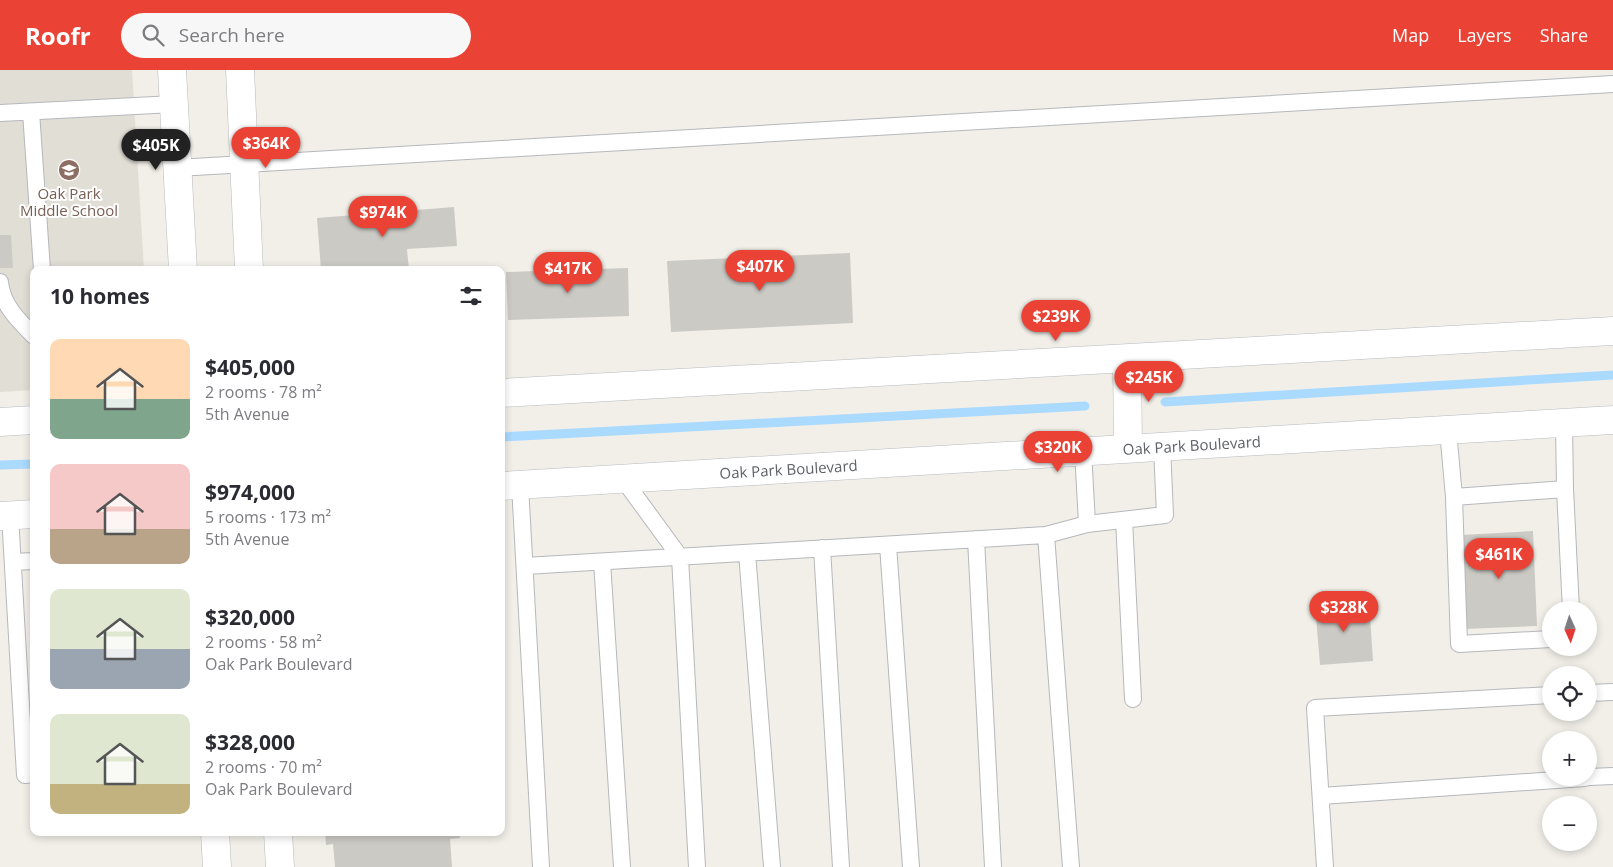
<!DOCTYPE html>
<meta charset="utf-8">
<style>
body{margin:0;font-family:"Open Sans",sans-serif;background:#f7f7f7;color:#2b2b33;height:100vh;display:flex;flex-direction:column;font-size:19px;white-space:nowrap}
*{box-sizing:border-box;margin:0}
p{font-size:16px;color:#7c7c81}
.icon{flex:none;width:28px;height:28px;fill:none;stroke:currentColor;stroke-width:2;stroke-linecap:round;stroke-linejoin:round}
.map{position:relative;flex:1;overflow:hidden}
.side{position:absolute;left:30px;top:196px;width:475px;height:570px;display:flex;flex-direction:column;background:#fff;border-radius:10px;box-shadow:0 2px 8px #0003}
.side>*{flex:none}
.needle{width:32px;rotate:177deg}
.controls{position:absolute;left:1542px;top:531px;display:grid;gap:10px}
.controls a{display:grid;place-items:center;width:55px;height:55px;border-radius:50%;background:#fff;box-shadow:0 2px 8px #0003;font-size:25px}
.price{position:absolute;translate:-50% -42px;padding:0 11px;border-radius:18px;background:#ea4335;color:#fff;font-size:16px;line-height:32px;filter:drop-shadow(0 1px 2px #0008)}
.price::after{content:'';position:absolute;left:50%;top:30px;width:15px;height:11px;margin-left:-8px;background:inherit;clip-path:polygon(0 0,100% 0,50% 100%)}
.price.current{background:#222;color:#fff}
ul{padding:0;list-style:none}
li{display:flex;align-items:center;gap:15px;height:125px;padding:0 20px}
li span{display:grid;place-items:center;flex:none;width:140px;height:100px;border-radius:10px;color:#555}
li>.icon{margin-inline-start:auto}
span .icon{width:60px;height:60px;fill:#fffc;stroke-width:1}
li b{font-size:21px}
h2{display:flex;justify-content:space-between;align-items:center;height:60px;padding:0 20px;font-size:21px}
header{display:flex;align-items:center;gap:30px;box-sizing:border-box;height:70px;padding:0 25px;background:#ea4335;color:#fff}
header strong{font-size:24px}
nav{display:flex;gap:28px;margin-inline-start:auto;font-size:18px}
.search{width:350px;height:45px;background:#f7f7f7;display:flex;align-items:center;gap:12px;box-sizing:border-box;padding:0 18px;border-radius:28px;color:#7c7c81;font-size:19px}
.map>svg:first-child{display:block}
.education{fill:#e1ded6}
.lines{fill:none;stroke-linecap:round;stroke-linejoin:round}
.stream{stroke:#aadaff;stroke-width:9}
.building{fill:#cccac5}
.lane-casing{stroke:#b5b8bc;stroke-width:18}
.secondary-casing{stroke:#b6babf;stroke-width:29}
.lane{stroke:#fff;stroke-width:16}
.secondary{stroke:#fff;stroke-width:28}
.labels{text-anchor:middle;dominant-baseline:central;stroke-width:4;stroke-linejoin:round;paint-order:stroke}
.education-label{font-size:15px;fill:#785e54;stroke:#fff}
.street-label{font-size:15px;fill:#5f6368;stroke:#fff}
</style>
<header>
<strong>Roofr</strong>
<div class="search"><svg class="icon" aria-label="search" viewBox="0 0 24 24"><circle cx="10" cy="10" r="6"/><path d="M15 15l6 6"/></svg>Search here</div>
<nav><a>Map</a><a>Layers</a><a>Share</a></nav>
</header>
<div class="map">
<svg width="1613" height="797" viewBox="0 0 1613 797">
<rect width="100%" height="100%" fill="#f1efe8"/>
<path class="education" d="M0 0H132L144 200H34V320L0 322Z"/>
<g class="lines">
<path class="stream" d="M1165 332 1613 305
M501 367 1085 336
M0 395 34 394"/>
</g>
<path class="building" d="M454 137 457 176 407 179 409 200H321L317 148Z
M0 165H11L13 198H0Z
M850 183 853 253 671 262 667 191Z
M628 198 629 246 508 250 506 202Z
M1533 461 1537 556 1464 559 1460 465Z
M1369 531 1373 591 1320 595 1315 535Z
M30 540H34V574H32Z
M325 762H459L460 768 450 769 452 797H335L333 774 326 775Z"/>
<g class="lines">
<g class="lane-casing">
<path id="lane" d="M31 42 42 200
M0 43 174 34
M177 98 1613 14
M0 212C2 235 19 251 34 266
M1448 360 1454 427 1565 419 1564 353
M1083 381 1087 454 1165 445 1162 376
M623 409 680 487 697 797
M520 415 541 797
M1565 419 1571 540
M1454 427 1459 574 1551 569
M10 445 25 705 34 704
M1124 450 1133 629
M1046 465 1087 454
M976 469 993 797
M888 475 911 797
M822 478 841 797
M747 483 772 797
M13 492 34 491
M602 492 622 797
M525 496 1046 465 1071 797
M1589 623 1613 622
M1589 707 1613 706
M1321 726 1585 708
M1325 797 1315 638 1551 625"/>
</g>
<g class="secondary-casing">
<g id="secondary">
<path d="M172 0 183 200"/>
<path d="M240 0 249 200"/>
<path d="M1127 289 1128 378"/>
<path d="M501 323 1613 261"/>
<path d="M0 352 34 350"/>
<path id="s1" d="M501 416 1613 350"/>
<path d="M0 446 34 444"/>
<path d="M215 762 217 797"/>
<path d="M278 762 280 797"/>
</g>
</g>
<use href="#lane" class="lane"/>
<use href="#secondary" class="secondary"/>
</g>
<defs>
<g id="school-disc" transform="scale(1.125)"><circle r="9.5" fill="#8d6e63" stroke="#fff"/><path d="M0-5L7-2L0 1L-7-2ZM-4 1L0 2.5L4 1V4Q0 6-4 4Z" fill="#fff"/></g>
</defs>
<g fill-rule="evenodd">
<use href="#school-disc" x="69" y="100"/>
</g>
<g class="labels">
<g class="education-label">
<text x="69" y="123">Oak Park<tspan x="69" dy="17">Middle School</tspan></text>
</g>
<g class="street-label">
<text stroke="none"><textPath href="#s1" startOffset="692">Oak Park Boulevard</textPath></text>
<text stroke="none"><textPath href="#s1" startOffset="288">Oak Park Boulevard</textPath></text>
</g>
</g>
</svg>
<div class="controls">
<a><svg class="needle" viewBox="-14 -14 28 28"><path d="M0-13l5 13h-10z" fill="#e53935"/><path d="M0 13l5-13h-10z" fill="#7c7c81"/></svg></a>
<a><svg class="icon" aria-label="locate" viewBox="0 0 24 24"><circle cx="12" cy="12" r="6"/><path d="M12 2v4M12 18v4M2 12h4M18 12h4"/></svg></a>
<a>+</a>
<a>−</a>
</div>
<b class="price" style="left:266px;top:99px">$364K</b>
<b class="price current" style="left:156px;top:101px">$405K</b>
<b class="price" style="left:383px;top:168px">$974K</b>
<b class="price" style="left:760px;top:222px">$407K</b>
<b class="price" style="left:568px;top:224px">$417K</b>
<b class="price" style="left:1056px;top:272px">$239K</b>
<b class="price" style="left:1149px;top:333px">$245K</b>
<b class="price" style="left:1058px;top:403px">$320K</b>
<b class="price" style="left:1499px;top:510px">$461K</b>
<b class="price" style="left:1344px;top:563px">$328K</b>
<section class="side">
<h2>10 homes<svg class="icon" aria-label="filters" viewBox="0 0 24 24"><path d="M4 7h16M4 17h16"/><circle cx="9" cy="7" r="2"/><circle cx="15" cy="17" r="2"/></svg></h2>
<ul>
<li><span style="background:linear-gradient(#ffd9b3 60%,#7fa58c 0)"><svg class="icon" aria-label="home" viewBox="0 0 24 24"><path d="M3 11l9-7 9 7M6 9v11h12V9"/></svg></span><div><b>$405,000</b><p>2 rooms · 78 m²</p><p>5th Avenue</p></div></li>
<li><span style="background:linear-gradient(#f6c9c9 65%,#b9a48a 0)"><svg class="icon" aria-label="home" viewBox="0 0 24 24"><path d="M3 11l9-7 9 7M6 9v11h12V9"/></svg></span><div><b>$974,000</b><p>5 rooms · 173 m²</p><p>5th Avenue</p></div></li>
<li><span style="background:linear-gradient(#dfe7d0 60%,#9aa5b1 0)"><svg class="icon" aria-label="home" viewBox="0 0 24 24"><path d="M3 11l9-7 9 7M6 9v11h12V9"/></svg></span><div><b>$320,000</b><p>2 rooms · 58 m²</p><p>Oak Park Boulevard</p></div></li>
<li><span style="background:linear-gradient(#dfe7d0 70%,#c2b280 0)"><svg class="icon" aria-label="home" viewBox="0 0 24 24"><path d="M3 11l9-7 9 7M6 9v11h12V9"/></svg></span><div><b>$328,000</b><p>2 rooms · 70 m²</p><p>Oak Park Boulevard</p></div></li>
</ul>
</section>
</div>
